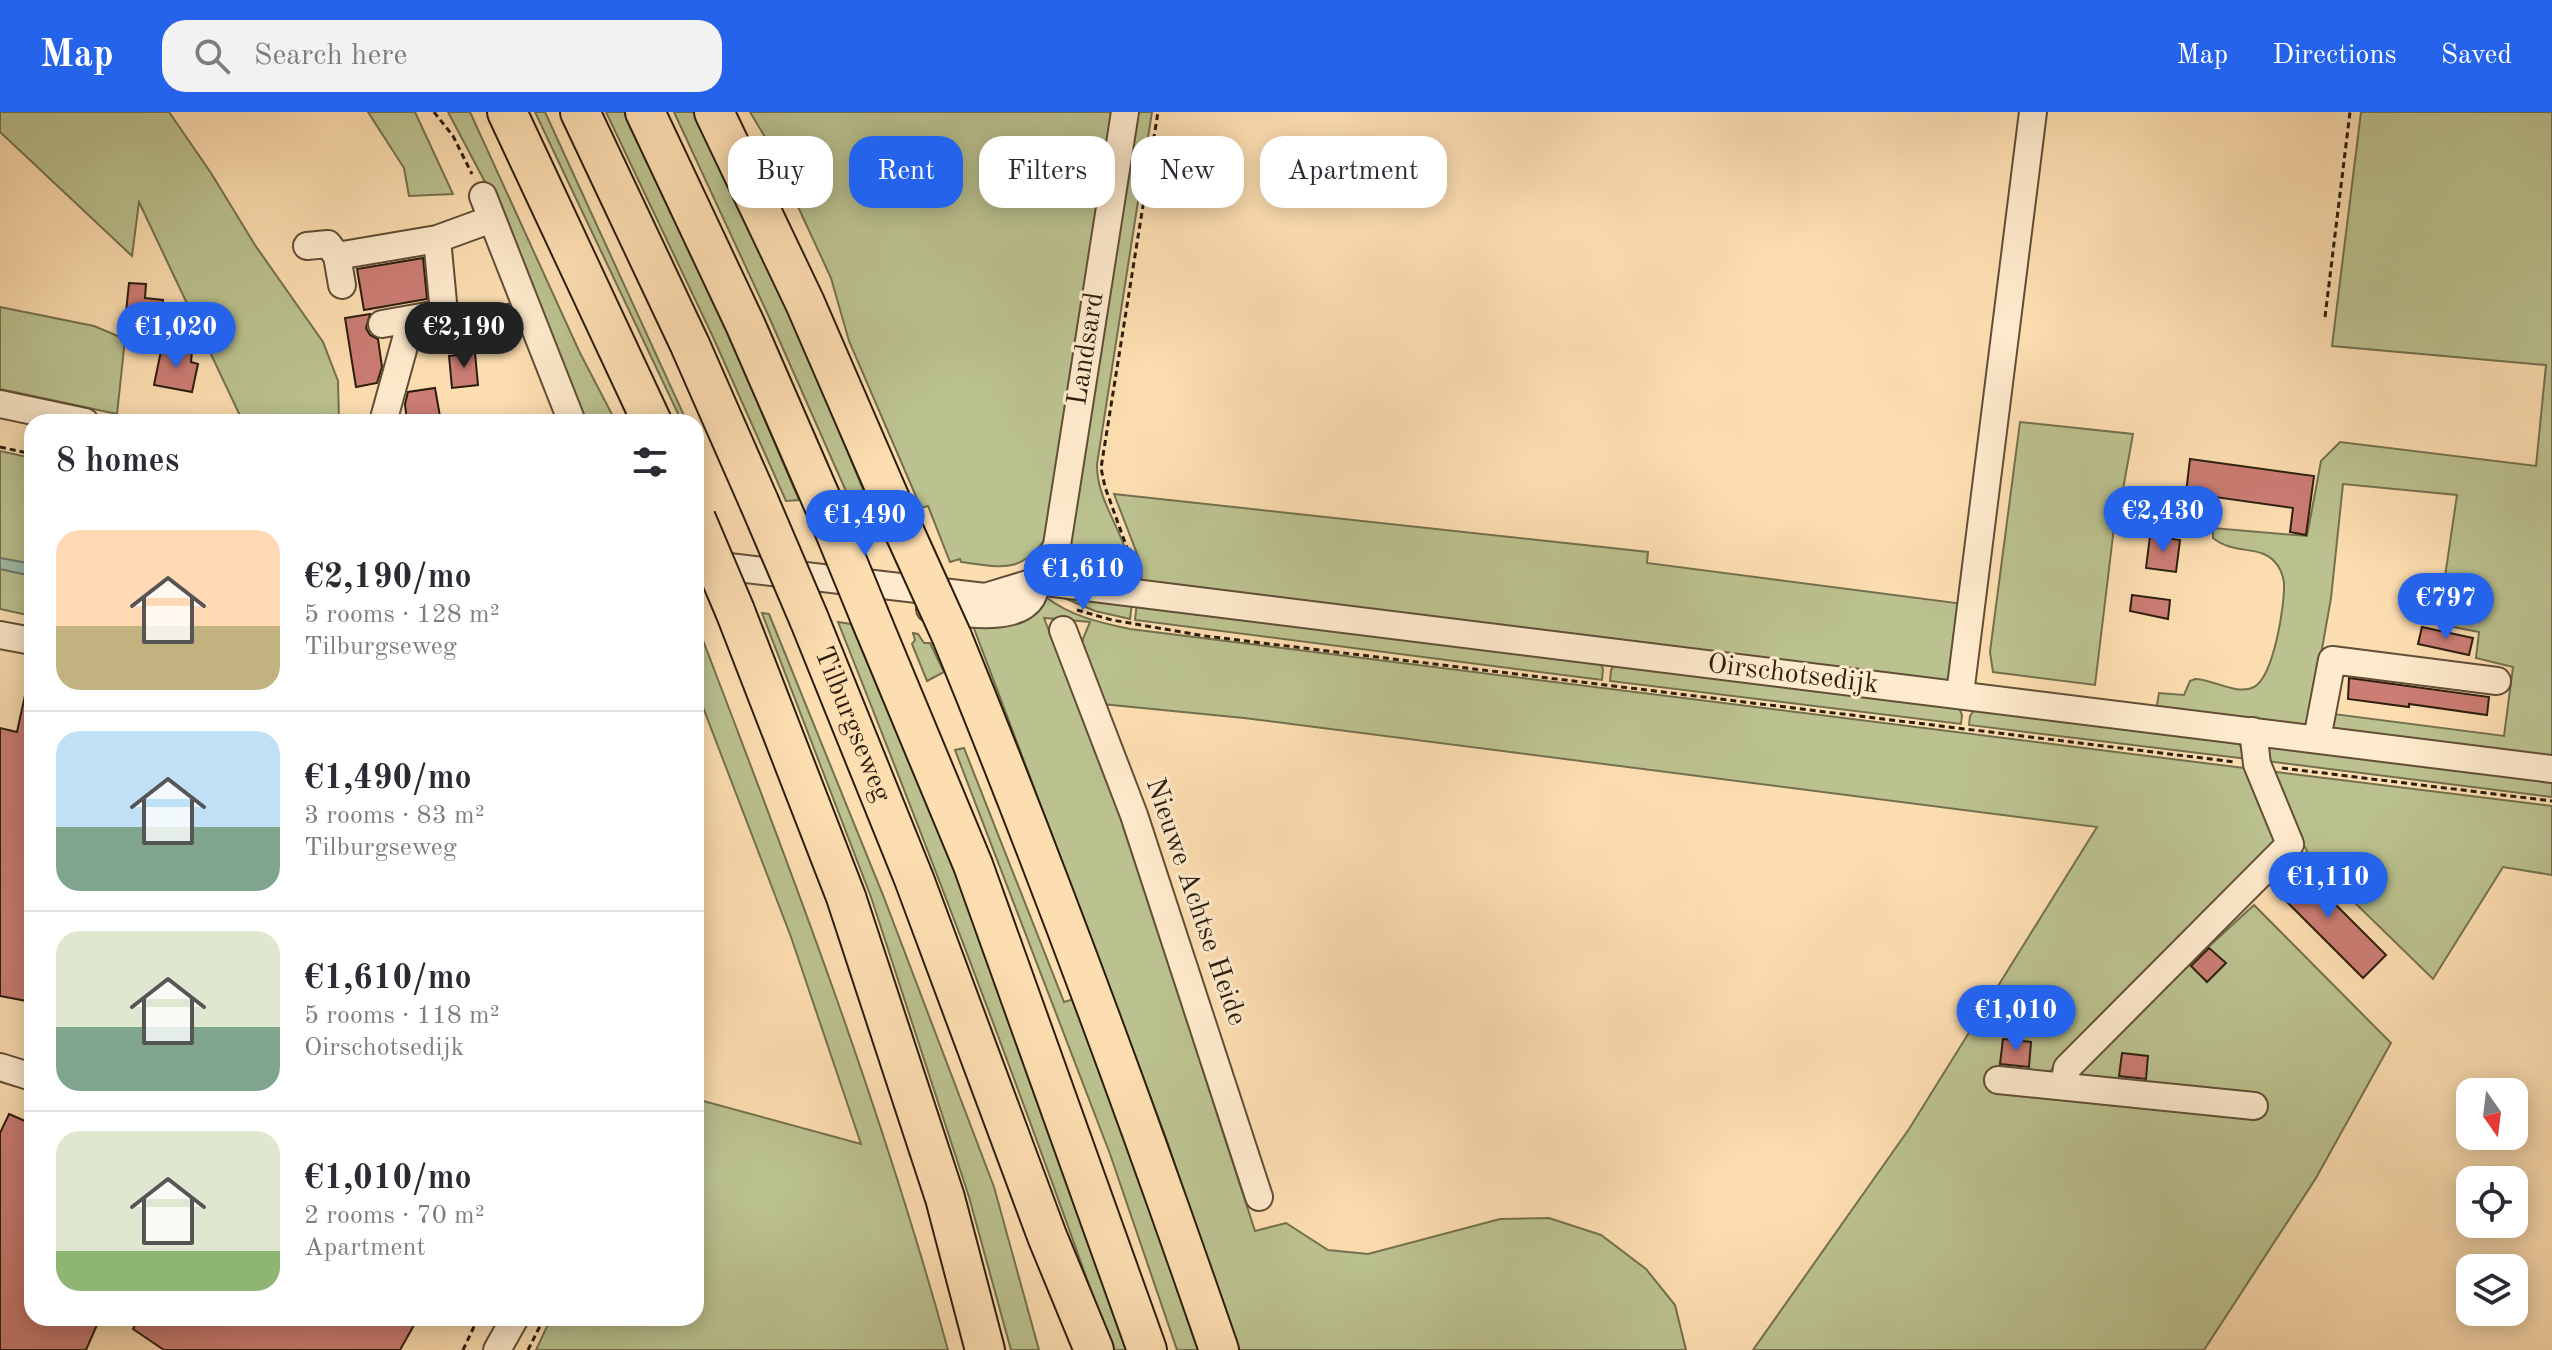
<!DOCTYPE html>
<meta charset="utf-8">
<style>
body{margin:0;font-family:"Old Standard TT",serif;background:#f2f2f3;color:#2b2b33;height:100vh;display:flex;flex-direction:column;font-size:30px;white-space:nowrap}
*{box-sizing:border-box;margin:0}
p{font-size:26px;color:#7c7c81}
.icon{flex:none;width:44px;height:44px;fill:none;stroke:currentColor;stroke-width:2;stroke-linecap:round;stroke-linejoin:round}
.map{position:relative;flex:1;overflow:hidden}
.panel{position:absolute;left:24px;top:302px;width:680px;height:912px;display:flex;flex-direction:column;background:#fff;border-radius:24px;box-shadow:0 4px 20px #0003}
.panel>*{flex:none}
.hud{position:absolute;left:728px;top:24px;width:760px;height:72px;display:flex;gap:16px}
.needle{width:52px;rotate:166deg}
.fabs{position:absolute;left:2456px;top:966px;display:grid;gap:16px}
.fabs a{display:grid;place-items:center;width:72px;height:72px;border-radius:16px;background:#fff;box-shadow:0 4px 20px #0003;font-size:40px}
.price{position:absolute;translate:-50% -68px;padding:0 18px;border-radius:28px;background:#2563eb;color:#fff;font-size:26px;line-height:52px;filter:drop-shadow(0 2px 4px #0008)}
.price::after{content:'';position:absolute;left:50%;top:48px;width:24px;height:18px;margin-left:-12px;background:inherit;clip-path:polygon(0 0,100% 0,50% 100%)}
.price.current{background:#222;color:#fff}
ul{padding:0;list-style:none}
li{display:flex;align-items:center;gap:24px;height:200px;padding:0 32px}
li+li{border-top:2px solid #e1e1e2}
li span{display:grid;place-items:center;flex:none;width:224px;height:160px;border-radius:24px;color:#555}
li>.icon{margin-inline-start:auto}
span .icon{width:96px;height:96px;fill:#fffc;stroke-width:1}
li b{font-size:34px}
h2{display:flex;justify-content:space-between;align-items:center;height:96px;padding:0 32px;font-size:34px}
.pill{padding:0 28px;border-radius:24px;background:#fff;box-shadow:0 4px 20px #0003;font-size:28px;line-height:72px}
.pill.current{background:#2563eb;color:#fff}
header{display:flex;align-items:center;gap:48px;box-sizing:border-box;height:112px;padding:0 40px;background:#2563eb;color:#fff}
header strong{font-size:38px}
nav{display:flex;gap:44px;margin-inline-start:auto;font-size:28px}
.search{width:560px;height:72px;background:#f2f2f3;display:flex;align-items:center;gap:20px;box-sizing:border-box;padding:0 28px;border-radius:24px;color:#7c7c81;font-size:30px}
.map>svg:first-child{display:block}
.green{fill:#bbc28f;stroke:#74704e;stroke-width:2}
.water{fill:#9fbcaa;stroke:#717d6c;stroke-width:2}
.building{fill:#cc7d74;stroke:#2c1e0e;stroke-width:2}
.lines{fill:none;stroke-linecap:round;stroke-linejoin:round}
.minor-casing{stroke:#604e37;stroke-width:30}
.highway-casing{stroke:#2c1e0e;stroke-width:42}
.path{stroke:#2c1e0e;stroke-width:3;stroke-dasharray:6 4;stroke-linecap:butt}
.minor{stroke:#feeacc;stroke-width:26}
.highway{stroke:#fddeb1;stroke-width:38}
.highway-bridge-casing{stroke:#2c1e0e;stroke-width:42;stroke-linecap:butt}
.highway-bridge{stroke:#fddeb1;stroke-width:38}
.labels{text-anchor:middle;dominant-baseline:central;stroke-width:6;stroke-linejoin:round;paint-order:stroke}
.street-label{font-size:28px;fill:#2c1e0e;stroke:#feeacc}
</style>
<header>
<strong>Map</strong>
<div class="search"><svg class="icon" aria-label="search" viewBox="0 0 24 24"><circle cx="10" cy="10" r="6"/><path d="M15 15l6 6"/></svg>Search here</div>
<nav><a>Map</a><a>Directions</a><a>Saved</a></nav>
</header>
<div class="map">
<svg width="2552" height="1238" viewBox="0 0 2552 1238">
<rect width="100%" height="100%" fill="#fddeb1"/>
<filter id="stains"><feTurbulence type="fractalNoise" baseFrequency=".0025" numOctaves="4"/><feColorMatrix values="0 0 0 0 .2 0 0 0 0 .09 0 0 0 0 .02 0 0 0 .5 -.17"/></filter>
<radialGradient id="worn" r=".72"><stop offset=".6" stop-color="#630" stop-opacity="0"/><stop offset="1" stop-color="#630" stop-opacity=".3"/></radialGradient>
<path class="green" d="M0 0H169L211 61 255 133 323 230 338 269 339 310H243L139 90 132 144 0 20Z
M368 0H415L453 82 409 84 404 56Z
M448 0H470L580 241 616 310H585L558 250 485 70Z
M535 0H545L687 310H682Z
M606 0H624L727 219 799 388 786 389 713 225Z
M674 0H695L789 197 867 387 849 386 769 205Z
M750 0H1117L1047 424C1021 463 1002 455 961 450L960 447 950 450 928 394 921 396 849 229 831 166 768 30Z
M1136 0H1152L1097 352C1096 394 1133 428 1131 470 1104 467 1071 467 1066 434Z
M2361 0H2552V649L2338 622 2332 617 2334 602 2504 624 2513 555 2476 546 2479 520 2438 512 2457 383 2343 372 2331 486 2311 599 2304 617 2156 599 2159 581 2184 583 2190 569 2195 567C2213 567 2237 584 2254 575 2274 564 2285 492 2284 471 2283 463 2279 454 2274 449 2259 433 2234 443 2213 426V416L2307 424 2321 349 2340 330 2536 354 2546 253 2332 234Z
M0 195 94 214 125 227 117 302 0 277Z
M2020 310 2133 322 2118 405 2115 407 2095 573 1993 560 1990 540Z
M0 339 32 346V452L0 446Z
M1114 382 1648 440 1647 451 1964 492 1955 564 1948 570 1142 474 1141 452Z
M0 457 32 464V504L0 497Z
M1050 480 1132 490 1130 507 1095 499Z
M1046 485C1070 504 1101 511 1130 517L2252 657 2271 700 2275 736 2047 962 2087 969 2079 962 2081 952 2254 793 2391 931 2316 1066 2204 1238H1753L1909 1017 2097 715 1244 606 1102 592 1082 536 1083 527 1090 510 1044 506 1121 705 1255 1119 1286 1111 1328 1138 1368 1142 1500 1107 1549 1106 1601 1123 1646 1157 1675 1193 1686 1238H1238L1166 1026 972 511Z
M1137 490 1598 547 1603 557 1602 568 1135 508Z
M762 501 769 502 883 783 994 1075 1039 1238H1011L969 1085 871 785Z
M696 510C788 750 880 990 948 1238H536L551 1206H696V987L861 1032 791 825 696 577Z
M838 510 851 512 954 757 1067 1056 1130 1238H1112C1026 993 934 751 838 510Z
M913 521 918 522 924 531H930L944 560 927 569 912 532 915 528Z
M1618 549 1957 591 1962 603 1961 612 1610 569 1611 558Z
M1977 594 2238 630 2248 647 1969 613 1970 604Z
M2267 635 2552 666V685L2266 649Z
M964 636 1064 890 1074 887 1130 1036 1198 1238H1177L1110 1042 955 638Z
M2268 659 2552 694V763L2503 755 2433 867 2311 748Z"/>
<path class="water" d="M0 446 32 452V464L0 457Z"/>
<path class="building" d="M423 146 427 187 364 198 357 157Z
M129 171 146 172 145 186 163 188 159 223 124 220Z
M508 192 519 219 506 224 496 196Z
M370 202 366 216 370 223 378 227 382 255 377 271 356 275 345 206Z
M162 234 192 239 191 250 198 252 192 280 154 273Z
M475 241 478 273 452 276 449 244Z
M435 276 441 310H407L405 292 408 280Z
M2190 347 2314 364 2306 423 2290 420 2293 396 2186 381Z
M2150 424 2180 428 2176 460 2146 456Z
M2132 483 2170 488 2168 507 2130 499Z
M2422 515 2473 526 2469 543 2418 532Z
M2349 566 2489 585 2487 603 2409 592V595L2348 587Z
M25 583 32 584V890L0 884V616L17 620Z
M2294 751 2386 843 2363 866 2271 774Z
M2209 836 2226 851 2207 870 2191 854Z
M2003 927 2031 930 2029 955 2000 952Z
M2122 941 2148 944 2146 967 2119 964Z
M9 1002 32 1012V1206H100L86 1238H0V1021Z
M138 1206H418L400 1238H164L133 1217Z"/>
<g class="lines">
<g class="minor-casing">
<path id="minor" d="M483 84 572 310
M307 134 328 132 337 144 437 127 492 107
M337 144 342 173
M382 212 444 201 437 127
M0 292 85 310
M383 310 406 227 416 206
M704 452 985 485 1038 469 2552 657
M930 497C956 500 1016 512 1032 485 1035 479 1036 472 1039 467 1047 455 1052 446 1057 433L1125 0
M1063 518 1134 703 1259 1085
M0 523 32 529
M1960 582 2033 0
M2317 627 2332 548 2497 569
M0 955 32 965
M1998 968 2254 994
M2064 974 2067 956 2290 732 2257 652 2253 619
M497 1238 515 1206"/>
</g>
<g class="highway-casing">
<g id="highway">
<path d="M507 0 652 310"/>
<path d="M580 0 690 233 759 390"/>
<path d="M645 0 745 212 826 398"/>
<path d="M714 0 805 191 899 408"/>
<path d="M735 499 846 785 945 1086 985 1238"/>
<path id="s1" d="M809 507 914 767 1047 1124 1094 1238"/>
<path d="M874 515 973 753 1147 1238"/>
<path d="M952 525C1048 760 1136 998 1219 1238"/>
</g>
</g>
<path class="path" d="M434 0 453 24 472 62
M2325 205 2350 0
M0 335 32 342
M1135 458 1105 375 1101 356 1158 0
M1077 498 1112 508 1205 524 2235 650
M2282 656 2552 689
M463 1238 478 1206
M528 1238 544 1206"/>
<use href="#minor" class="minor"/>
<use href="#highway" class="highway"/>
<g class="highway-bridge-casing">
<path id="highway-bridge" d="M759 390 809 507
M826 398 874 515
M696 407 735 499
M899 408 952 525"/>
</g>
<use href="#highway-bridge" class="highway-bridge"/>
</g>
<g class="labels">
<g class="street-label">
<text transform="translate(1087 237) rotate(-81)">Landsard</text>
<text transform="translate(1793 563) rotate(7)">Oirschotsedijk</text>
<text stroke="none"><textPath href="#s1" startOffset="114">Tilburgseweg</textPath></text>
<text transform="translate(1195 790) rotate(71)">Nieuwe Achtse Heide</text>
</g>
</g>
<rect width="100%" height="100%" filter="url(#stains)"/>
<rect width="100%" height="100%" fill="url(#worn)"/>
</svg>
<div class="fabs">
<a><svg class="needle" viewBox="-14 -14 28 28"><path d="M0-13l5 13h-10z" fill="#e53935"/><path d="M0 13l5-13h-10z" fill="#7c7c81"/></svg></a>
<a><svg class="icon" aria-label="locate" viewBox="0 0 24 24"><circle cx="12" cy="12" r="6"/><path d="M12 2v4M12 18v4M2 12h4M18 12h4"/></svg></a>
<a><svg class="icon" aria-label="layers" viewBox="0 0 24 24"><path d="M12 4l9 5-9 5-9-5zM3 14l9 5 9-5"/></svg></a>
</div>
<b class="price" style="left:176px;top:258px">€1,020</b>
<b class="price current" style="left:464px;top:258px">€2,190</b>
<b class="price" style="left:2163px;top:442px">€2,430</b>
<b class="price" style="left:865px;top:446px">€1,490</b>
<b class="price" style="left:1083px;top:500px">€1,610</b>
<b class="price" style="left:2446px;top:529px">€797</b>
<b class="price" style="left:2328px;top:808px">€1,110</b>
<b class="price" style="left:2016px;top:941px">€1,010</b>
<div class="hud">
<a class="pill">Buy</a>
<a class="pill current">Rent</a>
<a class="pill">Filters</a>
<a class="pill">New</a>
<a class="pill">Apartment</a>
</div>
<section class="panel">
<h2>8 homes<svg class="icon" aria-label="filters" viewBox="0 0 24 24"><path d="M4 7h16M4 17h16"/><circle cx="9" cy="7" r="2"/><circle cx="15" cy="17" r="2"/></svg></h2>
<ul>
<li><span style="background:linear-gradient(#ffd9b3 60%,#c2b280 0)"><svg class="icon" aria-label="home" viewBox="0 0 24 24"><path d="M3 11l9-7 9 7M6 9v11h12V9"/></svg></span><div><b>€2,190/mo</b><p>5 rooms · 128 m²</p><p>Tilburgseweg</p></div></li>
<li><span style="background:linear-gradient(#bfe0f5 60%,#7fa58c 0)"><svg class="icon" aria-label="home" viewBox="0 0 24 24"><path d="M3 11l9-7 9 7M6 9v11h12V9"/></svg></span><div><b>€1,490/mo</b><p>3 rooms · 83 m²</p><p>Tilburgseweg</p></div></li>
<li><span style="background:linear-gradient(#dfe7d0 60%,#7fa58c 0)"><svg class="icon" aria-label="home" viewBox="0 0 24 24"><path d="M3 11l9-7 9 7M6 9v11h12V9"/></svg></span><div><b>€1,610/mo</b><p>5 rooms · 118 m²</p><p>Oirschotsedijk</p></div></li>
<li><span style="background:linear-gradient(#dfe7d0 75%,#8fb573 0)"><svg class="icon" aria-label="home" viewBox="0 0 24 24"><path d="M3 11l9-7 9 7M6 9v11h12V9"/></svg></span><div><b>€1,010/mo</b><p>2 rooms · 70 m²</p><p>Apartment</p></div></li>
</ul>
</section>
</div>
